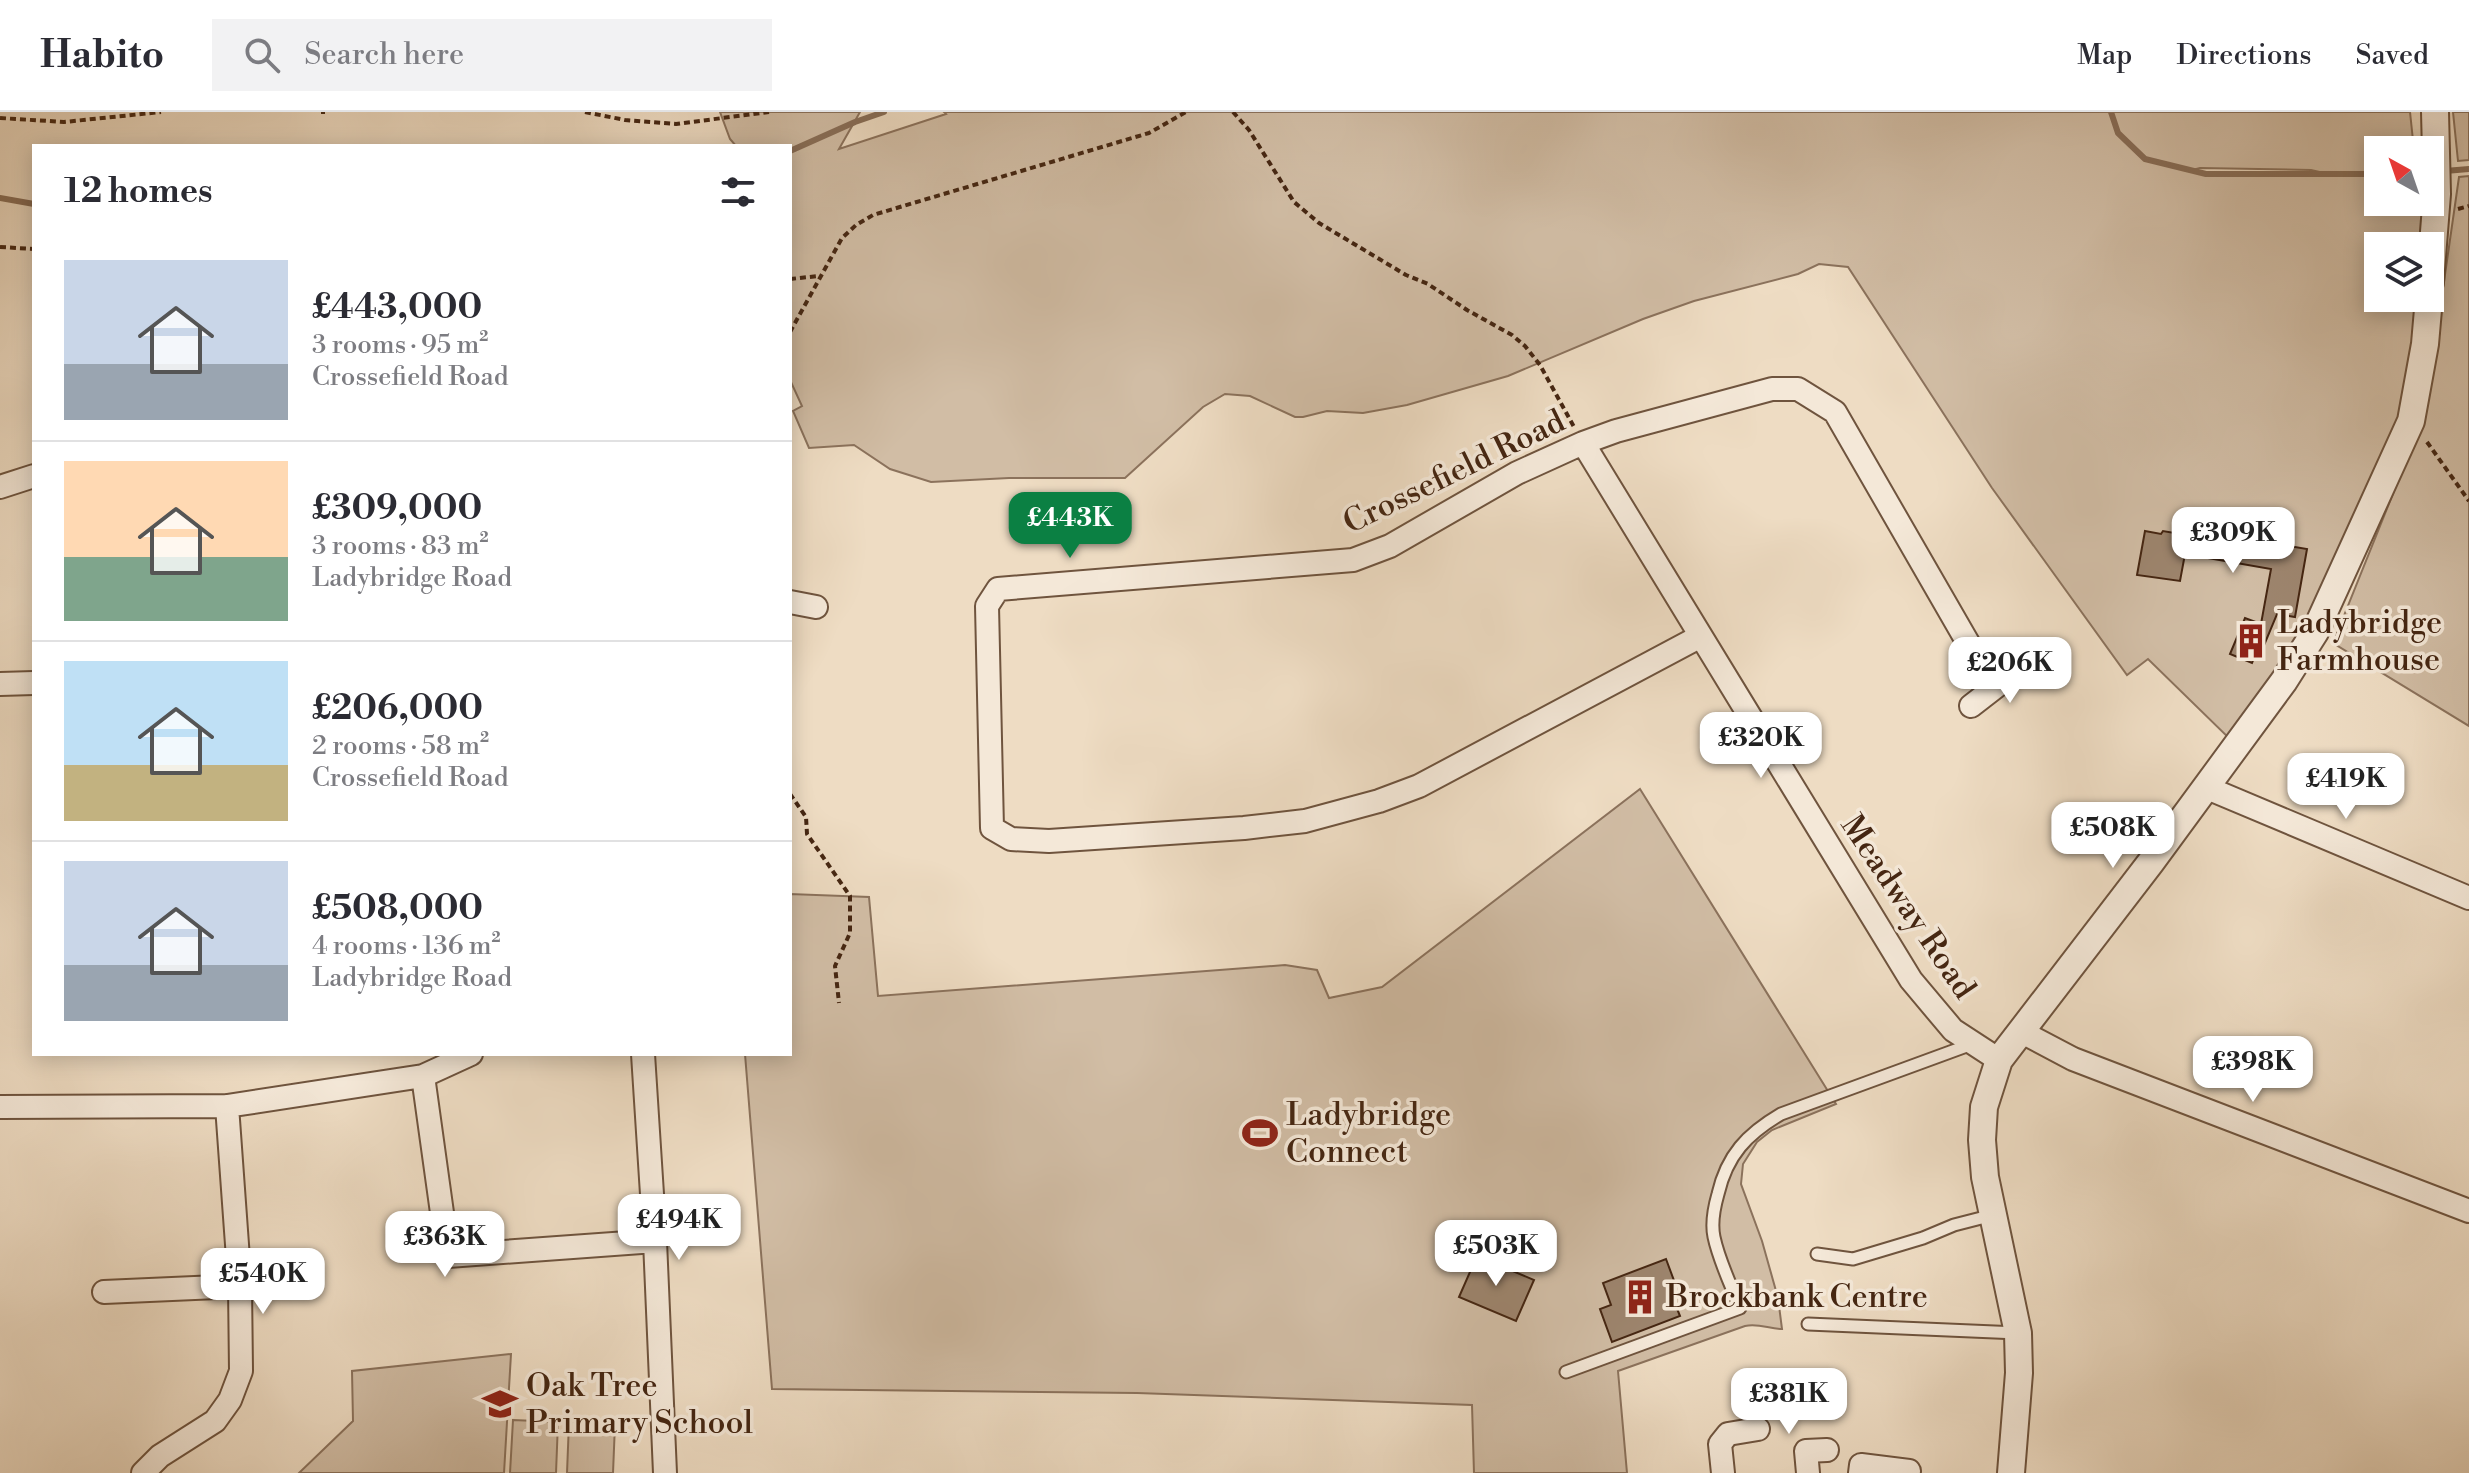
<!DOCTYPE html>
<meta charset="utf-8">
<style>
body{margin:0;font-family:"Libre Bodoni",serif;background:#f2f2f3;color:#2b2b33;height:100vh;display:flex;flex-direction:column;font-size:30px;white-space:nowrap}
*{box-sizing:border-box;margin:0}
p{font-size:26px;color:#7c7c81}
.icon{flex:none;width:44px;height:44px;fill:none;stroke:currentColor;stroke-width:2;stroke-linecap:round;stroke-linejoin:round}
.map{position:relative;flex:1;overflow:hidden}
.sheet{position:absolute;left:32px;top:32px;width:760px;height:912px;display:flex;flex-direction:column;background:#fff;border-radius:0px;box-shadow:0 4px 20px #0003}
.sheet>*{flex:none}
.needle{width:52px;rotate:320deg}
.fabs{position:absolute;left:2364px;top:24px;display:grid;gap:16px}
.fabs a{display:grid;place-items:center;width:80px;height:80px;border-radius:0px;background:#fff;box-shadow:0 4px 20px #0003;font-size:40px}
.price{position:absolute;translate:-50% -68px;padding:0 18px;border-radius:16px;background:#fff;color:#222;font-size:26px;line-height:52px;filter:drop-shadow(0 2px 4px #0008)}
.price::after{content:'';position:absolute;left:50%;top:48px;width:24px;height:18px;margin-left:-12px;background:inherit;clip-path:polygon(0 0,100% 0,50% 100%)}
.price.current{background:#0b8043;color:#fff}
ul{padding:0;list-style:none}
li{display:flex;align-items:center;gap:24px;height:200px;padding:0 32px}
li+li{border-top:2px solid #e1e1e2}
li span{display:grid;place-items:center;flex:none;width:224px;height:160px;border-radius:0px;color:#555}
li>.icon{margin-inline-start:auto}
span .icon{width:96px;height:96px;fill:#fffc;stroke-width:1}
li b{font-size:34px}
h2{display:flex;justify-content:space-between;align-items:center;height:96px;padding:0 32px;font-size:34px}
header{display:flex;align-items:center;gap:48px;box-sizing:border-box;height:112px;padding:0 40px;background:#fff;border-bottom:2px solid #e1e1e2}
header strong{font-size:38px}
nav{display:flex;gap:44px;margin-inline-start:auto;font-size:28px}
.search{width:560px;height:72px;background:#f2f2f3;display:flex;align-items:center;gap:20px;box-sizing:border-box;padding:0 28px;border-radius:0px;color:#7c7c81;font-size:30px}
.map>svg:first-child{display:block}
.green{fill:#d1bda5;stroke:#8b725c;stroke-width:2;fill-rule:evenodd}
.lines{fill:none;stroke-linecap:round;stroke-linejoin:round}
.stream{stroke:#886e58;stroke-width:6}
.building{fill:#9d856e;stroke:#452612;stroke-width:2}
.service-casing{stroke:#6f543e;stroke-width:15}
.minor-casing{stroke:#6f543e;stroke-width:26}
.tertiary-casing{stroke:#6f543e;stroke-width:30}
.path{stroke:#452612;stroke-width:4;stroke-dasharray:6 4;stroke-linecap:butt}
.service{stroke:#f4e8d8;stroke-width:11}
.minor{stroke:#f4e8d8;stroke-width:22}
.tertiary{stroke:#f4e8d8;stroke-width:26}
.labels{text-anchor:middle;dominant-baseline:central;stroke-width:7;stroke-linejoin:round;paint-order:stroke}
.street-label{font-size:32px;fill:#452612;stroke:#f4e8d8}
.poi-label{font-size:32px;fill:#452612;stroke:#f4e8d8;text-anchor:start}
</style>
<header>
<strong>Habito</strong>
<div class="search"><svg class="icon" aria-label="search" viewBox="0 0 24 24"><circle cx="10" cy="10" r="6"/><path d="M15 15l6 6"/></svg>Search here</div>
<nav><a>Map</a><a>Directions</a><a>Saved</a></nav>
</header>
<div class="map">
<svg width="2469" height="1361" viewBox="0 0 2469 1361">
<rect width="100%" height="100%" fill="#eedcc3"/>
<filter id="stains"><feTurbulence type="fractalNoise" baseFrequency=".0025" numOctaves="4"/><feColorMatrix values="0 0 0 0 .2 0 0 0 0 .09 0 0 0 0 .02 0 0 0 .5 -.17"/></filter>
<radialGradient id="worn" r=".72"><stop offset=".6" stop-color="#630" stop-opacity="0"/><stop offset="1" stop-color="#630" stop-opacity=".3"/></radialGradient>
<path class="green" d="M720 0H860L839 37 946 2 944 0H2410L2414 38H2378V90H2430V134H2378V186H2426L2411 309 2347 455 2236 633 2148 547 2127 563 1992 376 1848 155 1819 152 1798 162 1694 189 1643 207 1508 264 1407 293 1363 301 1327 299 1303 305H1295L1250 284 1225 282 1203 295 1125 366H1009L931 370 890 357 854 333 809 336 793 299 802 294 790 268V34H736L730 27ZM2200 56 2311 58 2324 61 2206 62 2192 58Z
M2453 0H2469V48L2458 49Z
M2469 64V614L2333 531 2425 302 2459 65Z
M1640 677 1836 992 1772 1018 1757 1030 1743 1052 1741 1072 1762 1129 1778 1186 1782 1217C1769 1217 1759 1211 1745 1214L1618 1259 1627 1361H1474L1472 1293 1137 1281 772 1277 745 942H790V782L869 785 878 884 1285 853 1317 858 1329 886 1382 875Z
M511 1242 504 1361H299L353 1309 352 1259Z
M513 1308 558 1310 556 1361H510Z
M569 1310 615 1312 613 1361H567Z"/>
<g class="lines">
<path class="stream" d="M2111 0 2118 21 2145 47 2206 62H2378
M790 39 855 10 884 0
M2445 59 2469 57
M0 86 34 92"/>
</g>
<path class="building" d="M2145 419 2161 422 2163 419 2216 428 2217 422 2307 437 2295 505 2277 502 2260 543 2256 541 2252 551 2230 542 2245 506 2261 512 2271 457 2185 442 2180 469 2137 463Z
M1477 1144 1534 1168 1516 1209 1459 1185Z
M1666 1147 1676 1174 1669 1177 1680 1204 1612 1230 1600 1197 1611 1193 1603 1171Z"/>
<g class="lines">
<g class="service-casing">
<path id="service" d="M1817 1142 1853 1147 1923 1126 1954 1113 1993 1103
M1808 1212 2018 1221
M1566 1260 1740 1196C1731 1173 1719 1149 1714 1125 1711 1111 1714 1096 1718 1082 1727 1043 1747 1022 1781 1002L1972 932"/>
</g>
<g class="minor-casing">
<path id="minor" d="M1583 331 1911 868 1953 918 1999 948
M0 375 34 364
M790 490 816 495
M1699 525 1419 674 1379 689 1305 709 1244 716 1049 729 1011 727 992 716 987 494 998 477 1353 448 1390 434 1517 361 1583 331 1616 319 1772 277H1798L1835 300 1994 576
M0 572 34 571
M1971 594 2020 556
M2205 675 2469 786
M2020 919 2073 947 2469 1099
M643 942 655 1129 665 1361
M423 964 448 1144 655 1129
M0 995 227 994 423 964 471 942
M104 1180 240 1174
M143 1361 160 1344 215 1309 230 1288 241 1259 240 1174 227 994
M1723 1361 1720 1332 1728 1322 1758 1317
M1808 1361 1806 1339 1827 1338
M1860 1361 1861 1353 1909 1359"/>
</g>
<g class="tertiary-casing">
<path id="tertiary" d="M2430 170 2437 82 2435 0
M2011 1361 2019 1261 2018 1221 1985 1065 1982 1028 1984 995 1999 948 2151 750 2284 569 2315 520 2411 309 2425 232 2429 186"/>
</g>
<path class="path" d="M321 0H325
M585 0 625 8 676 12 769 0
M1233 0 1249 18 1294 90 1319 111 1406 163 1428 172 1467 198 1512 223 1525 234 1540 253 1574 315
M0 6 64 10 161 0
M2458 97 2469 94
M0 135 34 137
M790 167 819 164
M790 220 842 126 856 113 873 103 1149 21 1186 0
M2427 330 2469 389
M790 682 806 705 807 722 850 784V821L835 854 839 891"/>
<use href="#service" class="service"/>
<use href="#minor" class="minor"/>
<use href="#tertiary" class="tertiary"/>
</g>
<defs>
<g id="building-bare" transform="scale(2.76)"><path d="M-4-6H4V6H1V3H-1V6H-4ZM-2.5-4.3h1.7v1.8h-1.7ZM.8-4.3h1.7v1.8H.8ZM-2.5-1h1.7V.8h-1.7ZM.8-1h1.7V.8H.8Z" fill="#8f2418" stroke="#f4e8d8" stroke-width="2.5" paint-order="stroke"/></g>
<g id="stadium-bare" transform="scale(2.76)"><path d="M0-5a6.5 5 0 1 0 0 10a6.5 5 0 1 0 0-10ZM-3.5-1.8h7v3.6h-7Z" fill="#8f2418" stroke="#f4e8d8" stroke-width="2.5" paint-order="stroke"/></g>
<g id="school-bare" transform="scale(2.76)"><path d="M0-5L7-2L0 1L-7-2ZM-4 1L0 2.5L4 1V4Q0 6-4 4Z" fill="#8f2418" stroke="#f4e8d8" stroke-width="2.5" paint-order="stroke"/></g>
</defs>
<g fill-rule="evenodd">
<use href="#building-bare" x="2251" y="529"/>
<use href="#stadium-bare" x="1260" y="1021"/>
<use href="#building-bare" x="1640" y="1185"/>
<use href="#school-bare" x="500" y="1292"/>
</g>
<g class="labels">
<g class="street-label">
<text transform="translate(1454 360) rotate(-26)">Crossefield Road</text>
<text transform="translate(1908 795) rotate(56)">Meadway Road</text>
</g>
<g class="poi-label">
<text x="2277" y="511">Ladybridge<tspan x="2277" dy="37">Farmhouse</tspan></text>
<text x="1286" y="1003">Ladybridge<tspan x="1286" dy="37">Connect</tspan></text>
<text x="1666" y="1185">Brockbank Centre</text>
<text x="526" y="1274">Oak Tree<tspan x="526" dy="37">Primary School</tspan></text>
</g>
</g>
<rect width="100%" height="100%" filter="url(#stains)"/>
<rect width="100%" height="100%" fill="url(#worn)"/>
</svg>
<div class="fabs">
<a><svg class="needle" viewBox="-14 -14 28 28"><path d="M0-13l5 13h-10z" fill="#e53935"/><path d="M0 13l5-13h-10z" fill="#7c7c81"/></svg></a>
<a><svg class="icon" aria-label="layers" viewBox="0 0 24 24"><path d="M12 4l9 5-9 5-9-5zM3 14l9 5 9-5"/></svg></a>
</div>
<b class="price current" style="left:1070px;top:448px">£443K</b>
<b class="price" style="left:2233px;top:463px">£309K</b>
<b class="price" style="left:2010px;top:593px">£206K</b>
<b class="price" style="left:1761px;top:668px">£320K</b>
<b class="price" style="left:2346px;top:709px">£419K</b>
<b class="price" style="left:2113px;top:758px">£508K</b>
<b class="price" style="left:2253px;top:992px">£398K</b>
<b class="price" style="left:679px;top:1150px">£494K</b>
<b class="price" style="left:445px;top:1167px">£363K</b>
<b class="price" style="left:1496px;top:1176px">£503K</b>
<b class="price" style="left:263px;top:1204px">£540K</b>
<b class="price" style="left:1789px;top:1324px">£381K</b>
<section class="sheet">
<h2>12 homes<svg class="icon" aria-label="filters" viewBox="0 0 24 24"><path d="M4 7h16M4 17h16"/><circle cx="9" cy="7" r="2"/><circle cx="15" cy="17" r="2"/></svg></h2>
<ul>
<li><span style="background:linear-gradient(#c9d6e8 65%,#9aa5b1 0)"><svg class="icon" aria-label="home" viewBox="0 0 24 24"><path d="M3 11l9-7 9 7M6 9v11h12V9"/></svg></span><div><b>£443,000</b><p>3 rooms · 95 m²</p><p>Crossefield Road</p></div></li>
<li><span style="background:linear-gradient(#ffd9b3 60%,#7fa58c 0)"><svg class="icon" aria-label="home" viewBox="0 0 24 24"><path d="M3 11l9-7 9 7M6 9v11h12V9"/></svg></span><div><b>£309,000</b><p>3 rooms · 83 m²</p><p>Ladybridge Road</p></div></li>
<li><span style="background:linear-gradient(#bfe0f5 65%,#c2b280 0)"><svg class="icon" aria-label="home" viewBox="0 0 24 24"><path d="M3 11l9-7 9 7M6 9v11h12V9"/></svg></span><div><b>£206,000</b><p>2 rooms · 58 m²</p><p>Crossefield Road</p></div></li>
<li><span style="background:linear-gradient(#c9d6e8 65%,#9aa5b1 0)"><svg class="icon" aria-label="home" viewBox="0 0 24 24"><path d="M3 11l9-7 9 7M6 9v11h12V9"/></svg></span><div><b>£508,000</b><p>4 rooms · 136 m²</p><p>Ladybridge Road</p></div></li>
</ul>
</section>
</div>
